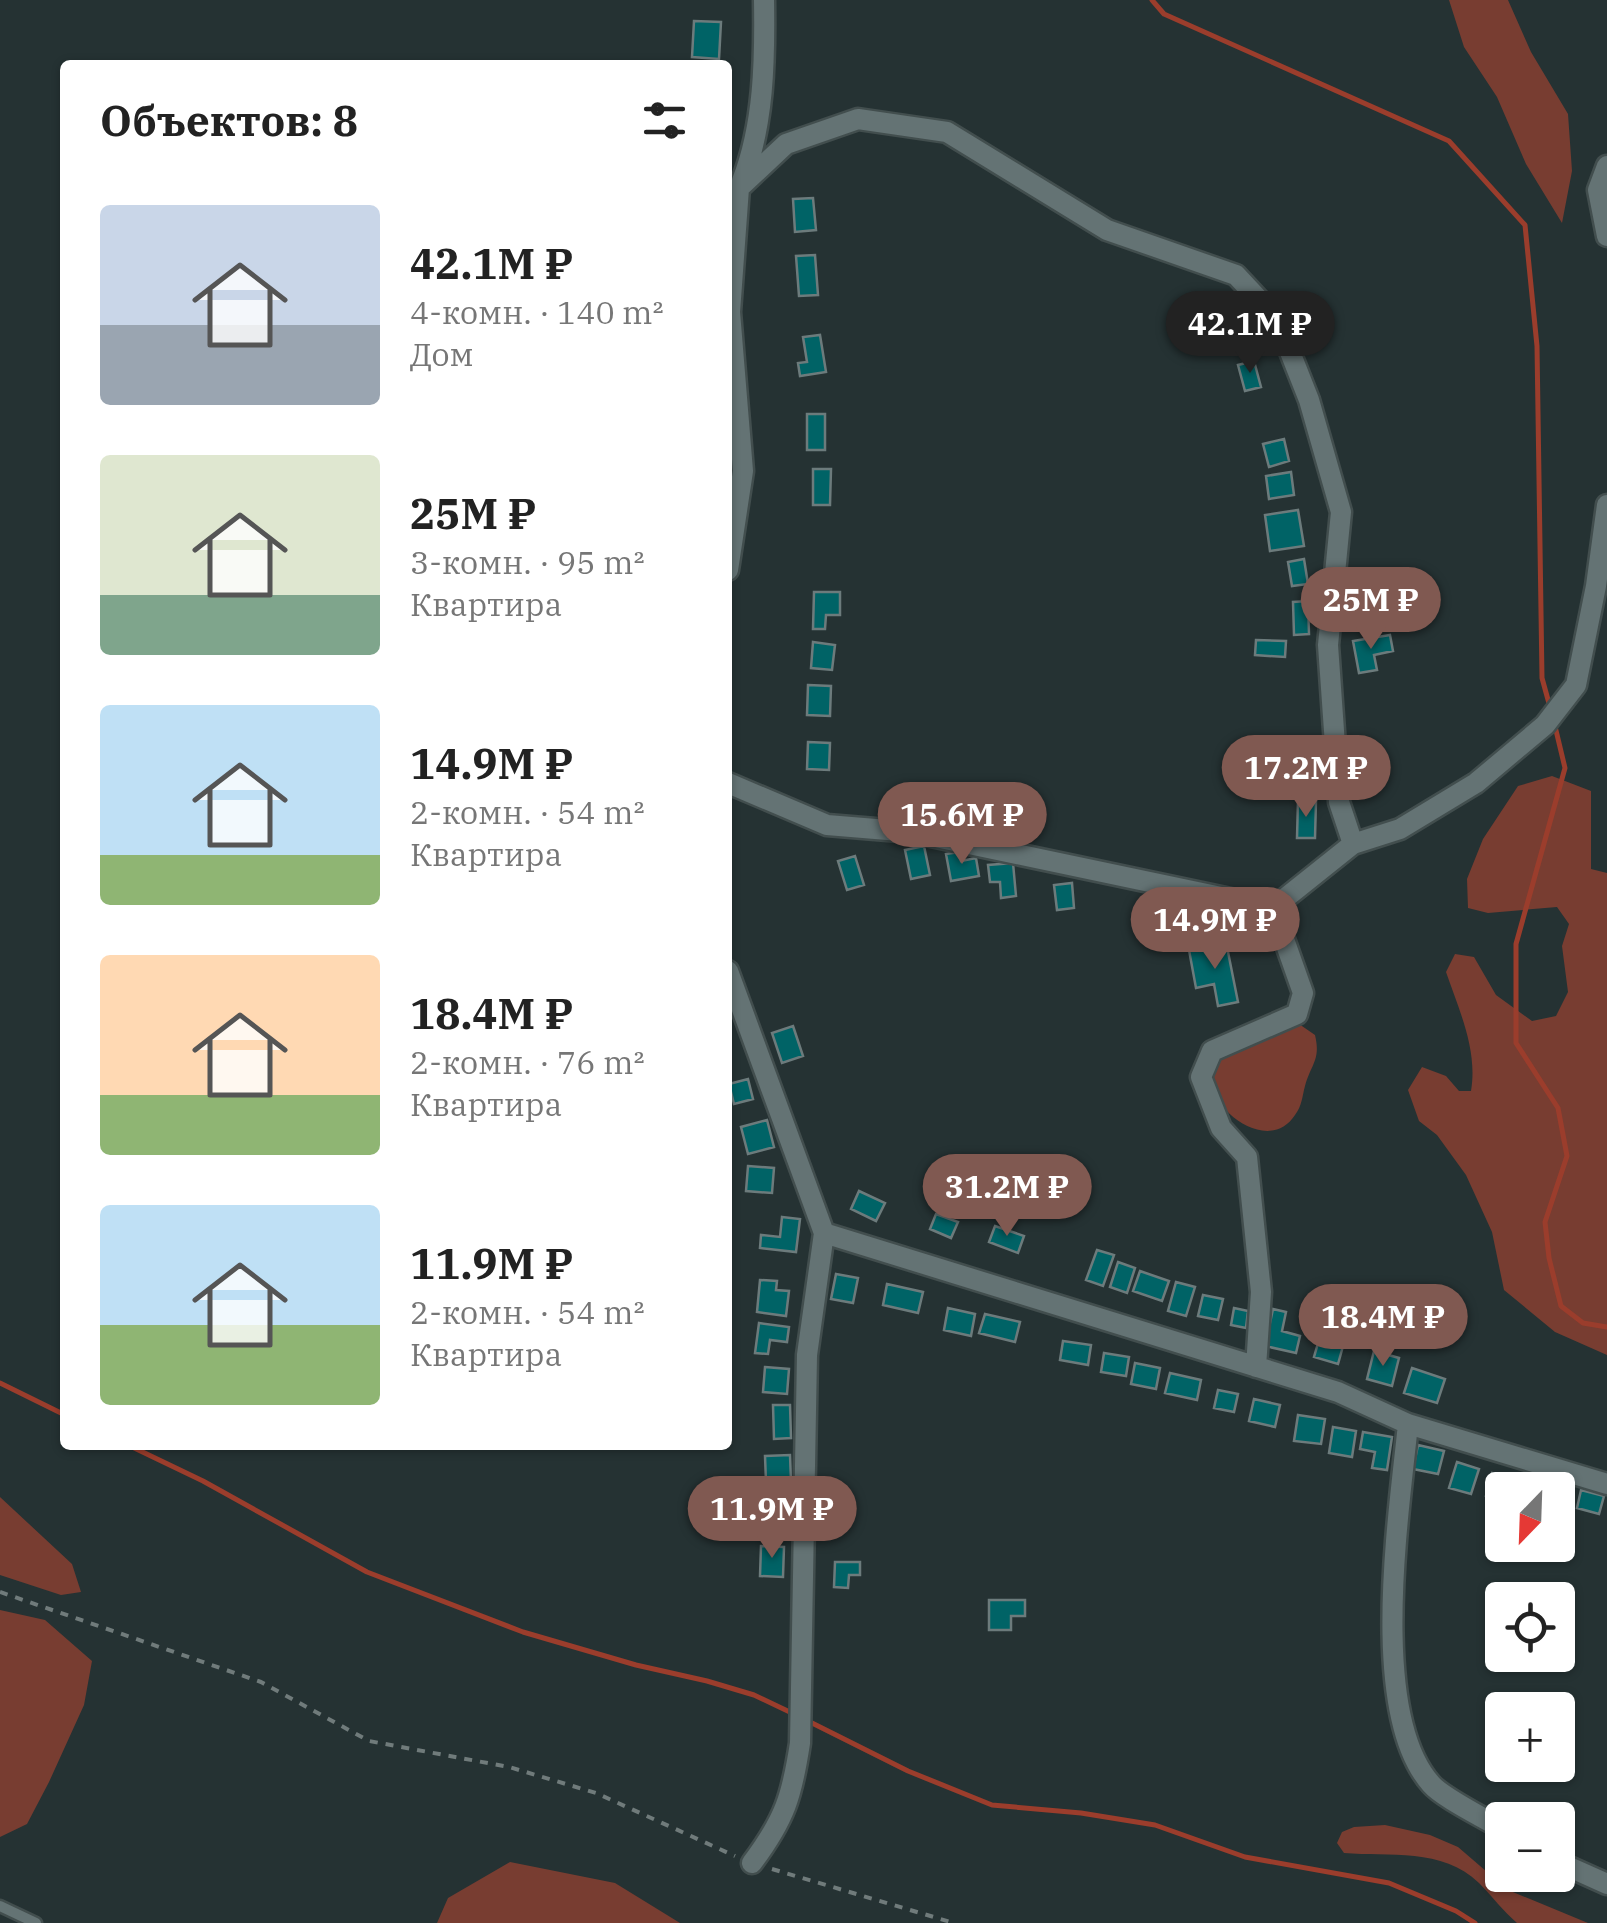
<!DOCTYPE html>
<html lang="ru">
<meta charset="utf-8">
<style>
body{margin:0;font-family:"IBM Plex Serif",serif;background:#f2f2f2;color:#222;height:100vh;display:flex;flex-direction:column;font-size:38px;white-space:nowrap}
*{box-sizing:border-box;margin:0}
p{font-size:32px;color:#767676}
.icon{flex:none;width:55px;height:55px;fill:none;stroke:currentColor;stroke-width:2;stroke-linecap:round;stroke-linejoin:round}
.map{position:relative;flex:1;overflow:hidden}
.side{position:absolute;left:60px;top:60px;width:672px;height:1390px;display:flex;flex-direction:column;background:#fff;border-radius:10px;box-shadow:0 2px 8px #0004}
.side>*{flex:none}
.needle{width:65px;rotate:203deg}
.buttons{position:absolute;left:1485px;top:1472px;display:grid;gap:20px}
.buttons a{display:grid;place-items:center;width:90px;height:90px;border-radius:10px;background:#fff;box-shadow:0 2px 8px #0004;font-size:50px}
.price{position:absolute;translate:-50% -85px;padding:0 22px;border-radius:35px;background:#805951;color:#fff;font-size:32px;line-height:65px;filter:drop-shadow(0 2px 5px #0008)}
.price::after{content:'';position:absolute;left:50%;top:60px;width:30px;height:22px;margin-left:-15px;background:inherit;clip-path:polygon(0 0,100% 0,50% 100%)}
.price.current{background:#222;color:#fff}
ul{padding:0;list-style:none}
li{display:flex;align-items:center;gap:30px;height:250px;padding:0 40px}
li span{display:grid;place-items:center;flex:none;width:280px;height:200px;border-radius:10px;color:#555}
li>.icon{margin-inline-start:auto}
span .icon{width:120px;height:120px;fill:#fffc;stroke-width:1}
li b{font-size:42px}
h2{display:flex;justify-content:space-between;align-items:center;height:120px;padding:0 40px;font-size:42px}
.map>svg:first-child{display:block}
.green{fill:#783d31}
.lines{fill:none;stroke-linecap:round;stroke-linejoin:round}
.stream{stroke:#9b3d2c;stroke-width:5}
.building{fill:#006366;stroke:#6c7b7c;stroke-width:2.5}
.lane-casing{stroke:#424e4e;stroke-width:15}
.street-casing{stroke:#424e4e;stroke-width:25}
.path{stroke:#707b7b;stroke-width:4;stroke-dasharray:8 8;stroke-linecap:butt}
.lane{stroke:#647374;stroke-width:10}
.street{stroke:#647374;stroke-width:20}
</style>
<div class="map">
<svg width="1607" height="1923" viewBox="0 0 1607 1923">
<rect width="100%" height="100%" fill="#253233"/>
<path class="green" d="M1449 0H1508L1531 52 1568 114 1572 171 1562 223 1526 164 1497 97 1464 47Z
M1552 776 1591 791V869L1607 873V1355L1555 1332 1504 1290 1492 1232 1466 1175 1437 1135 1419 1121 1408 1090 1422 1067 1446 1076 1459 1091H1471C1478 1050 1459 1010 1446 972L1455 954 1474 957 1496 995 1532 1021 1556 1016 1568 992 1562 946 1569 924 1557 907 1488 913 1468 908 1467 879 1483 839 1518 786Z
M1299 1024 1315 1035C1321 1060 1311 1064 1305 1086 1302 1097 1302 1106 1295 1115 1264 1163 1185 1090 1220 1058 1232 1047 1281 1032 1299 1024Z
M0 1497 72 1564 81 1592 61 1595 0 1575Z
M0 1610 45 1620 92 1661 84 1705 49 1782 27 1824 0 1837Z
M1385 1825 1430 1835 1458 1847 1508 1890 1588 1923H1517C1503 1911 1492 1896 1479 1883 1442 1847 1389 1857 1344 1853L1337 1843 1342 1832 1354 1827Z
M510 1862 615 1883 680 1923H437L448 1898Z"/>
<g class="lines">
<path class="stream" d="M1152 0 1164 14 1449 141 1525 225 1537 346 1542 678 1550 707
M1554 722 1565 768 1516 944V1043L1558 1108 1567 1156 1545 1222 1549 1258 1561 1306 1583 1323 1607 1327
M0 1383 65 1415
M128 1445 203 1481 367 1572 523 1632 636 1665 707 1681 754 1695 794 1714
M808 1721 908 1771 992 1805 1081 1813 1155 1825 1245 1857 1389 1883 1456 1911 1475 1923"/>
</g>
<path class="building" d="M694 21 721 22 719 59 692 57Z
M813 198 816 230 795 232 793 199Z
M815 255 818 295 799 296 796 256Z
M820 335 826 372 800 376 798 363 807 362 803 337Z
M1254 361 1261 387 1245 391 1238 365Z
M807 414H825V450H807Z
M1284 439 1289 461 1269 467 1263 444Z
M813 469H831L830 505H813Z
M1291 472 1294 495 1269 499 1266 476Z
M1298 510 1304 546 1270 551 1265 515Z
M1304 559 1308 584 1292 586 1288 562Z
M814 592H840V615H826L825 629H813Z
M1308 601 1309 634 1294 635 1293 602Z
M1390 635 1393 651 1374 655 1377 670 1359 673 1353 641Z
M1256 640 1286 641 1285 657 1255 655Z
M813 642 835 645 832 670 811 668Z
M808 685 831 686 830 716 807 715Z
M808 742 830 743 829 770 807 769Z
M1385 757 1387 775 1364 778 1362 759Z
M1298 801H1316L1315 838H1297Z
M924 846 930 875 911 879 905 850Z
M959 852 961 861 976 858 979 876 951 881 946 854Z
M855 856 864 885 847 890 838 861Z
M1013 863 1016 896 1001 898 1000 882H990L988 865Z
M1072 883 1074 908 1057 910 1054 885Z
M1226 942 1238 1002 1218 1006 1214 984 1196 988 1189 950Z
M793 1026 803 1056 782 1063 772 1033Z
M748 1079 753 1099 734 1104 729 1084Z
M767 1120 774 1147 748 1154 741 1127Z
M748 1166 774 1168 772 1193 746 1191Z
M859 1191 885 1203 876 1221 851 1209Z
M936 1214 958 1222 951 1238 930 1229Z
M782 1217 800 1219 796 1252 760 1248 761 1235 780 1237Z
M995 1226 1024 1236 1018 1253 989 1242Z
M1097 1250 1114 1255 1103 1286 1086 1280Z
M1118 1262 1135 1268 1127 1293 1110 1287Z
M1140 1271 1169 1281 1162 1301 1133 1291Z
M836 1274 858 1278 853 1303 831 1299Z
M760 1280 777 1281 776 1290 789 1291 786 1316 757 1312Z
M1176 1282 1195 1287 1186 1316 1168 1311Z
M887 1284 923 1292 918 1313 883 1305Z
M1203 1295 1223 1299 1218 1320 1198 1316Z
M948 1308 975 1314 971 1336 944 1330Z
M1234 1308 1248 1311 1246 1328 1231 1325Z
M1273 1309 1286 1312 1282 1331 1300 1336 1296 1353 1265 1346Z
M985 1314 1020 1322 1015 1342 979 1333Z
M759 1323 789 1327 787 1342 770 1340 768 1354 755 1353Z
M1321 1333 1345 1339 1338 1364 1314 1357Z
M1063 1341 1091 1345 1088 1365 1060 1360Z
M1374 1351 1399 1358 1392 1386 1367 1379Z
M1104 1353 1129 1357 1126 1376 1101 1372Z
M1135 1363 1160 1368 1156 1389 1131 1384Z
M765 1367 789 1369 787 1394 763 1392Z
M1412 1368 1445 1379 1437 1403 1404 1393Z
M1170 1373 1201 1380 1197 1400 1165 1393Z
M1218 1390 1238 1394 1234 1412 1214 1408Z
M1254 1399 1280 1405 1275 1427 1249 1421Z
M773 1405H790L791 1438 774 1439Z
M1298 1415 1325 1419 1321 1444 1294 1441Z
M1333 1427 1356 1431 1352 1457 1329 1453Z
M1363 1432 1392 1437 1387 1470 1372 1468 1375 1452 1360 1449Z
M1418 1445 1444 1451 1438 1474 1413 1469Z
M790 1455 791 1482H766L765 1456Z
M1457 1462 1479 1469 1471 1494 1449 1488Z
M1492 1473 1512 1478 1509 1490H1502V1501L1486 1496Z
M1540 1484 1569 1490 1565 1512 1558 1510V1490H1539Z
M1581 1490 1604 1496 1599 1514 1577 1508Z
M771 1492 788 1493 787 1531 771 1530Z
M823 1497H847V1511H837V1531H822Z
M761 1546 784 1547 783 1577 760 1576Z
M835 1562H860V1575H849L848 1588 834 1587Z
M989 1600H1025V1616H1011V1630H989Z"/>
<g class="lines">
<g class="lane-casing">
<path id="lane" d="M0 1906 36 1923"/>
</g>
<g class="street-casing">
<path id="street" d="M1607 166 1598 190 1607 236
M742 181C764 125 765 60 764 0
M728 570 743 471 730 312 739 188 786 144 858 119 947 132 1107 230 1236 275 1277 319 1309 400 1341 512 1328 645 1339 802 1353 844 1273 908 1303 993 1297 1014 1212 1051 1201 1077 1221 1128 1247 1157 1261 1292 1256 1367
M728 783 827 825 912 832 1273 908
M1353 844 1400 829 1476 783 1545 725 1576 685 1596 586 1607 505
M728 971 824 1233 807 1355 800 1743C792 1796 785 1819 752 1863
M824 1233 1338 1392 1408 1424 1607 1484
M1408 1424C1399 1514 1368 1713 1431 1784 1443 1798 1485 1818 1502 1829
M1558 1862 1607 1884"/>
</g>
<path class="path" d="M0 1592 261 1682 369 1741 509 1767 596 1793 735 1856
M772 1869 954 1923"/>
<use href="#lane" class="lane"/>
<use href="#street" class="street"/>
</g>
</svg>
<div class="buttons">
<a><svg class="needle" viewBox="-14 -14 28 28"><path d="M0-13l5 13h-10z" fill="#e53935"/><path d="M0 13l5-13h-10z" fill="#767676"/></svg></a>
<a><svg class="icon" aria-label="locate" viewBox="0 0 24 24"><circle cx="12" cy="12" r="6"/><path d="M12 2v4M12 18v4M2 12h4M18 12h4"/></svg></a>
<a>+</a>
<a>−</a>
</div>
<b class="price current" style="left:1250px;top:376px">42.1M ₽</b>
<b class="price" style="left:1371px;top:652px">25M ₽</b>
<b class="price" style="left:1306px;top:820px">17.2M ₽</b>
<b class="price" style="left:962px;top:867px">15.6M ₽</b>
<b class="price" style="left:1215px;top:972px">14.9M ₽</b>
<b class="price" style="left:1007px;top:1239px">31.2M ₽</b>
<b class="price" style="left:1383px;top:1369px">18.4M ₽</b>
<b class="price" style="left:772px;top:1561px">11.9M ₽</b>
<section class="side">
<h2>Объектов: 8<svg class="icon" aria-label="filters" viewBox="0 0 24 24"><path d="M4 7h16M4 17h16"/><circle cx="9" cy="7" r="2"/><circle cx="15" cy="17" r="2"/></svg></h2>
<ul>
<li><span style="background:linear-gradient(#c9d6e8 60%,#9aa5b1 0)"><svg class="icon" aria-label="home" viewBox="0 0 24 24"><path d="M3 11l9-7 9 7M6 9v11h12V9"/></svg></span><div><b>42.1M ₽</b><p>4-комн. · 140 m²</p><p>Дом</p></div></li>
<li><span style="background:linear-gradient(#dfe7d0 70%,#7fa58c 0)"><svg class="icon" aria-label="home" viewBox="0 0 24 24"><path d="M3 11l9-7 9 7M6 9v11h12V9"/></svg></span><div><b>25M ₽</b><p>3-комн. · 95 m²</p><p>Квартира</p></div></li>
<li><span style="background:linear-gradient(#bfe0f5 75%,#8fb573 0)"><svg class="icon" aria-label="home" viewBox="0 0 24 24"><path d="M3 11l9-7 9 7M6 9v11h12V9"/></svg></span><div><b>14.9M ₽</b><p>2-комн. · 54 m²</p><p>Квартира</p></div></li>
<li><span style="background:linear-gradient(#ffd9b3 70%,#8fb573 0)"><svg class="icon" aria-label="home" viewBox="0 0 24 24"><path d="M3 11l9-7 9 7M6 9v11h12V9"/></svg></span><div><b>18.4M ₽</b><p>2-комн. · 76 m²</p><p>Квартира</p></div></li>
<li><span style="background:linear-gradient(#bfe0f5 60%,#8fb573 0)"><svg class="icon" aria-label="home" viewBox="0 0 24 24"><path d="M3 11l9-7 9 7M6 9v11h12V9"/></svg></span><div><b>11.9M ₽</b><p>2-комн. · 54 m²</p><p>Квартира</p></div></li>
</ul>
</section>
</div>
